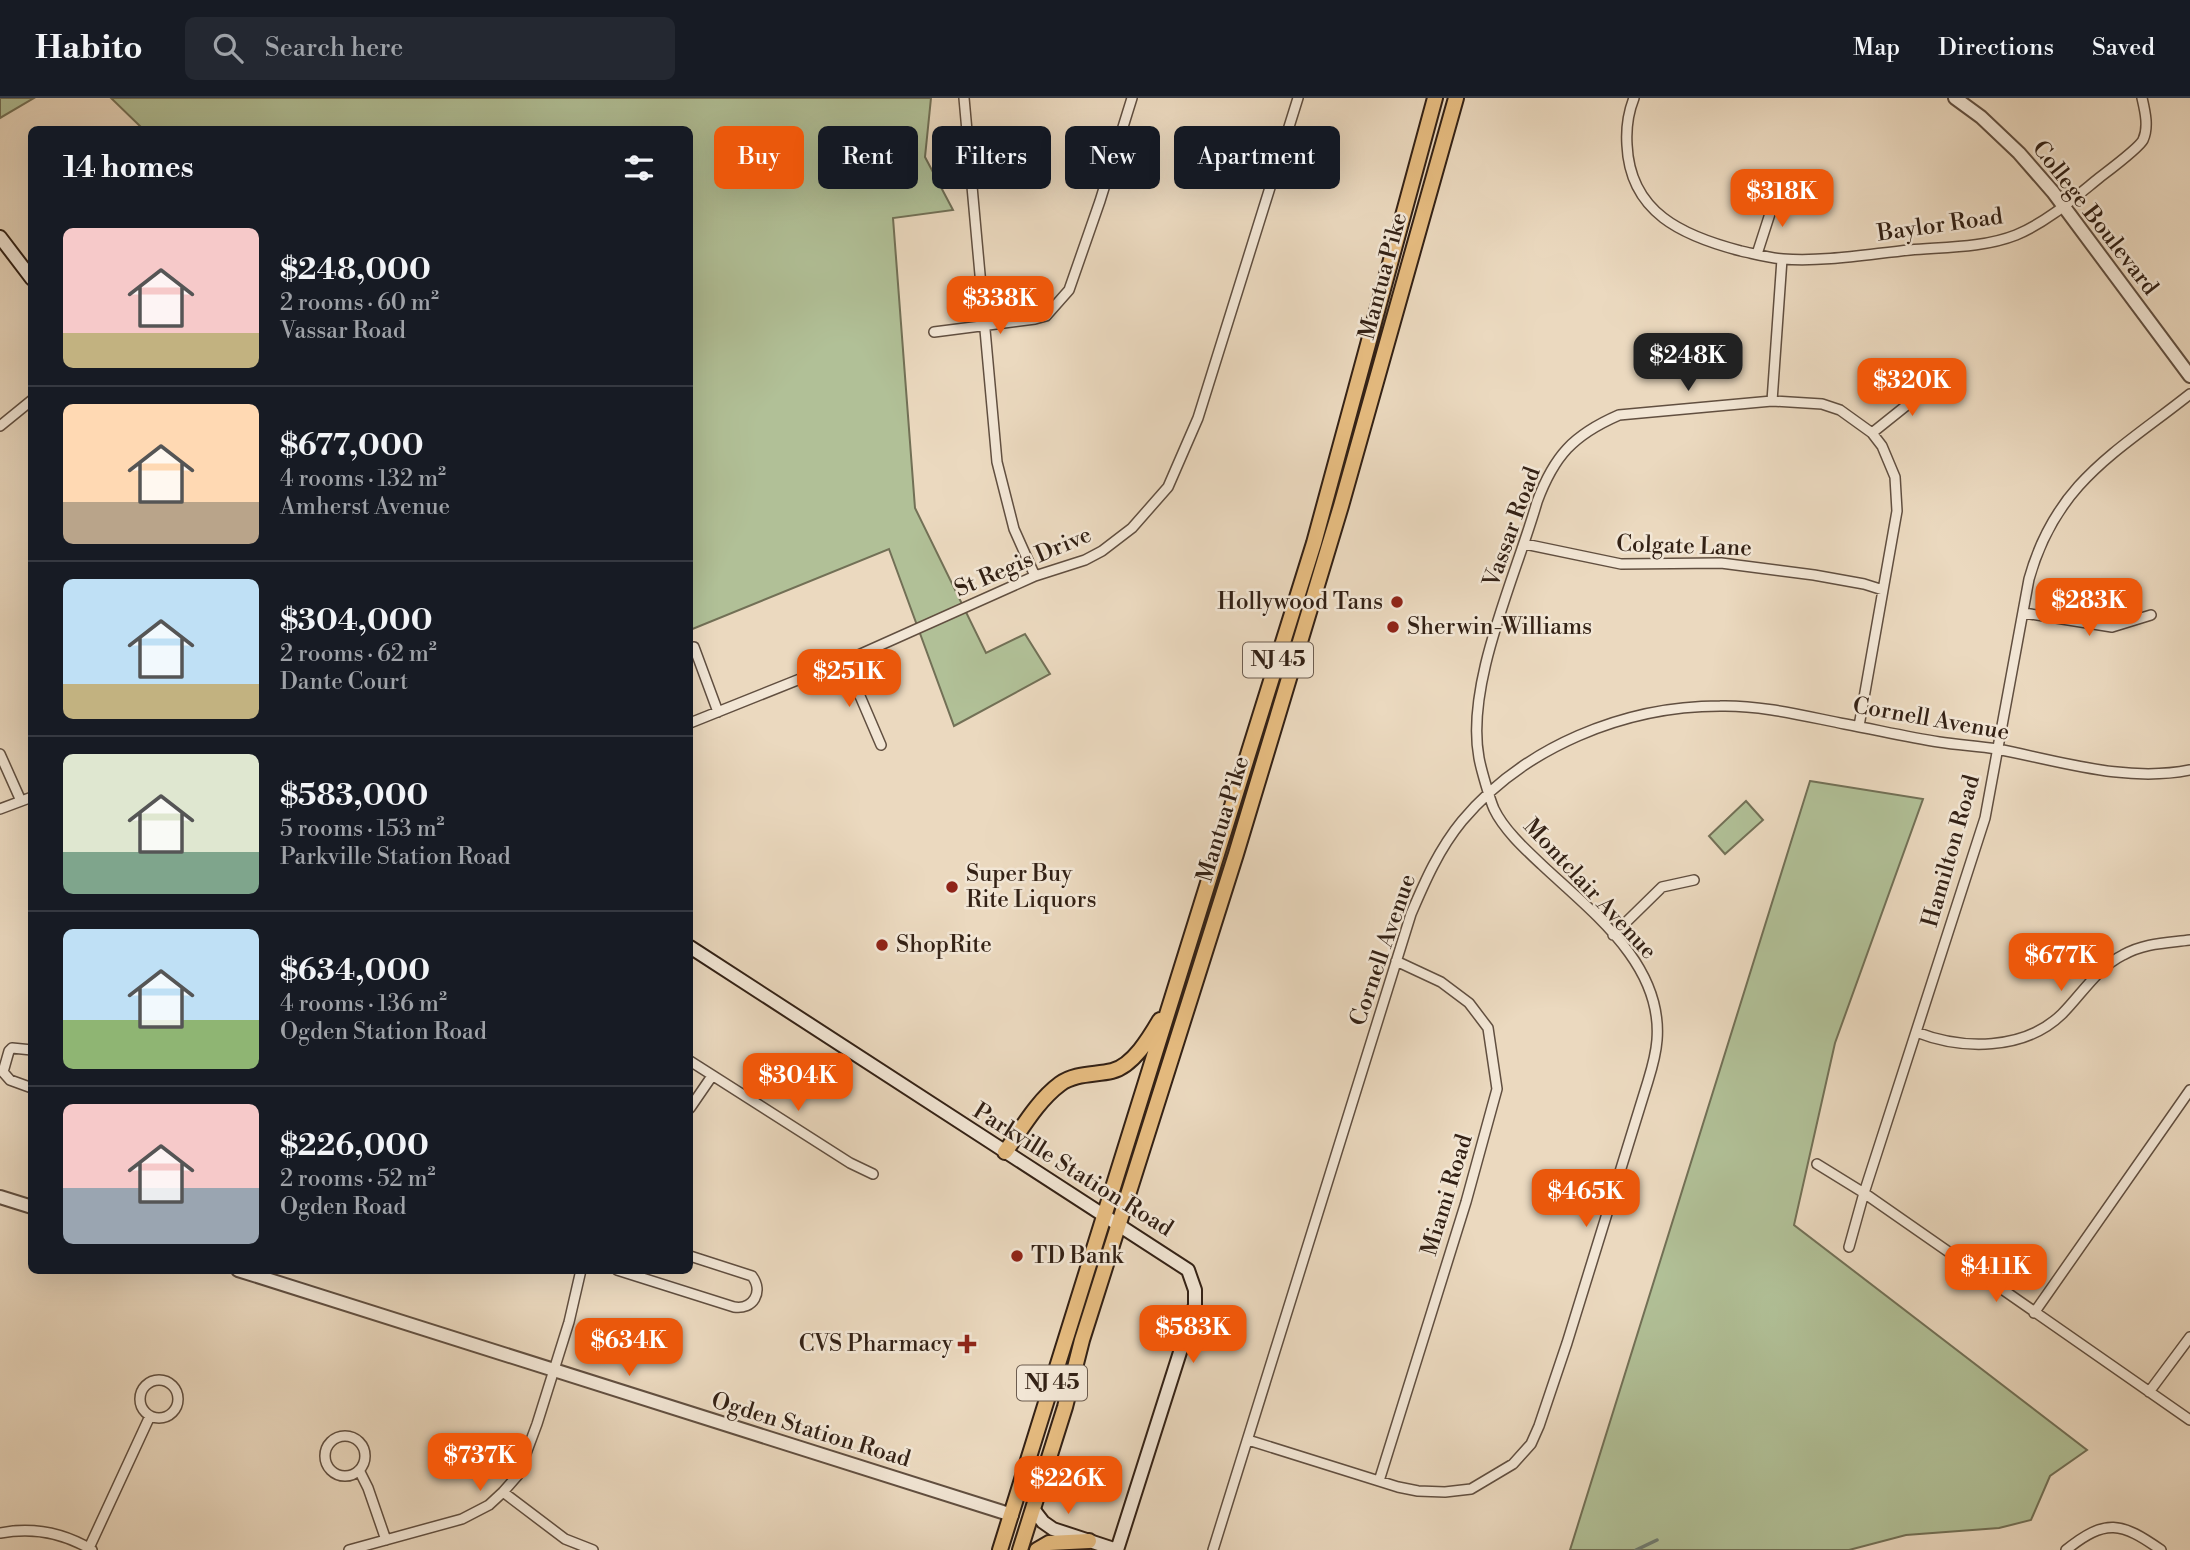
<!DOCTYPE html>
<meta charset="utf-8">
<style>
body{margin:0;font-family:"Libre Bodoni",serif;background:#242831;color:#f1f3f6;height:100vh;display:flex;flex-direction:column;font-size:26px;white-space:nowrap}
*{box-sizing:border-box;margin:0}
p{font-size:23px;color:#9ea1a6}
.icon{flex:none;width:38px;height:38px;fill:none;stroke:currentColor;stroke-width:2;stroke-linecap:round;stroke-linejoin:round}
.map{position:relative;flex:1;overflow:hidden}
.panel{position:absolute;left:28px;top:28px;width:665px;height:1148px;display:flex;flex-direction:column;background:#171b24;border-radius:10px;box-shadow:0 7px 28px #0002}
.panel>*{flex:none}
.top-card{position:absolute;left:714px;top:28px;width:665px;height:63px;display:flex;gap:14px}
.price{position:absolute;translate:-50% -60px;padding:0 16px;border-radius:14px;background:#ea580c;color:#fff;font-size:23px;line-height:46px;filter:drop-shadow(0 2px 4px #0008)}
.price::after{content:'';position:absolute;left:50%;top:42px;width:21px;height:16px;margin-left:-10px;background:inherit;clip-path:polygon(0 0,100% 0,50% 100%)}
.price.selected{background:#222;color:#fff}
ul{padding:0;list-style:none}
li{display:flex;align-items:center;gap:21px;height:175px;padding:0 35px}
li+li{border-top:2px solid #363941}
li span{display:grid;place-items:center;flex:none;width:196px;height:140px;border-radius:10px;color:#555}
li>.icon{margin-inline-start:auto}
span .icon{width:84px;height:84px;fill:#fffc;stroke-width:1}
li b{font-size:30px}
h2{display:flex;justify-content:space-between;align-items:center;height:84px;padding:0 35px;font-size:30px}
.chip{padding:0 24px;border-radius:10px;background:#171b24;box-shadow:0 7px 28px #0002;font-size:24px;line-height:63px}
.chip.selected{background:#ea580c;color:#fff}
header{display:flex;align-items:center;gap:42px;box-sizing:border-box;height:98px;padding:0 35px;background:#171b24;border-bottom:2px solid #363941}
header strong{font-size:33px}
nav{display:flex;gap:38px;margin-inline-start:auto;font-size:24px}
.search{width:490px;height:63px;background:#242831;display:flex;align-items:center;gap:18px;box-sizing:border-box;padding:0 24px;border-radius:10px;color:#9ea1a6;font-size:26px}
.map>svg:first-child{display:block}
.green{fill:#b1c097;stroke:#727056;stroke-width:2}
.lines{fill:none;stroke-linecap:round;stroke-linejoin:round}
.stream{stroke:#707d73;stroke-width:3.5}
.minor-casing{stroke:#614f40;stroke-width:12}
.tertiary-casing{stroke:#614f40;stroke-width:16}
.secondary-casing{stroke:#332115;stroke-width:16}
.primary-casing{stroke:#332115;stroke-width:18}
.minor{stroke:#f2e6d5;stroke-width:9}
.tertiary{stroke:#f2e6d5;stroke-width:12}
.secondary{stroke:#f2e6d5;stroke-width:12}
.primary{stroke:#e6bc80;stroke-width:14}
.poi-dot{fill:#8f2418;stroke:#f2e6d5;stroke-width:2.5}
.labels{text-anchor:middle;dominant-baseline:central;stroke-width:5;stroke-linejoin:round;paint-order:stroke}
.shield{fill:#f2e6d5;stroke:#6c5c4f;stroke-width:2}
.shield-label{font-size:21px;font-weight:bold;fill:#332115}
.street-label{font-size:23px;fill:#332115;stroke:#f2e6d5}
.poi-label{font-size:23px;fill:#332115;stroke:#f2e6d5;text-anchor:start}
</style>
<header>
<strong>Habito</strong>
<div class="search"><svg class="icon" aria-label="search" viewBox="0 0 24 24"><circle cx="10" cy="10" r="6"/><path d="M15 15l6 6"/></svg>Search here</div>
<nav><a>Map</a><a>Directions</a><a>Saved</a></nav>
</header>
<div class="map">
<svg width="2190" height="1452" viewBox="0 0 2190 1452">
<rect width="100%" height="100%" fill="#ebd9bf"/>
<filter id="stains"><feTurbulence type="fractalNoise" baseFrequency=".00286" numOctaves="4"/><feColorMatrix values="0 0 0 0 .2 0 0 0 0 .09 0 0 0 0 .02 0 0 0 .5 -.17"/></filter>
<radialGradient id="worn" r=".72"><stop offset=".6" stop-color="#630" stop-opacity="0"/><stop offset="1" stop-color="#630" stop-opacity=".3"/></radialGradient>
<path class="green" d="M0 0H34L0 20Z
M111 0H931L925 59 953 112 893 120 915 410 986 555 1025 536 1050 576 954 628 889 451 690 532V32L143 31Z
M1810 683 1923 701 1835 945 1794 1127 2087 1352 2050 1378 2031 1422 1999 1430 1906 1437 1849 1452H1570Z
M1746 703 1763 722 1725 756 1709 738Z"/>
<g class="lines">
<path class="stream" d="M1636 1452 1657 1442"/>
<g class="minor-casing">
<path id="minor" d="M964 0 997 364 1014 431 1035 478
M1634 0C1628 15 1626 31 1627 47 1630 115 1683 138 1741 153 1755 156 1769 160 1783 161 1825 164 1869 156 1910 152 1944 149 1983 150 2016 137 2047 124 2073 101 2099 80 2108 73 2139 50 2143 42 2149 29 2145 13 2142 0
M1757 156 1776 97
M934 234 1035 221 1046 218 1069 192 1100 103 1132 0
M1772 303 1782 161
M0 328 32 302
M1872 335 1917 299 1946 293
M1525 446 1621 466 1721 465 1814 477 1864 486 1883 492
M2024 515 2112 529 2151 517
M694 549 718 614
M845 563 881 647
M690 625 845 563 1035 478 1085 462 1102 453 1132 430 1168 389 1198 320 1298 0
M0 656 21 703
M0 711 32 699
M1613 837 1662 789 1694 782
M1916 934C1962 952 2024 953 2062 916 2082 896 2097 870 2123 857 2144 845 2166 845 2190 842
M32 952 12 950 9 953 3 974 10 982 32 990
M690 963 850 1065 873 1076
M690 1010 712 978
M1817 1066 1864 1095 2190 1322
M1849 1149 1864 1095 1985 720 2029 481C2056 384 2117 354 2190 296
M617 1172 734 1209C753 1212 764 1194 752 1178L690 1158
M2034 1215 2190 992
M140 1301a19 19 0 1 1 38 0a19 19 0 1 1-38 0Z
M2149 1294 2190 1239
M325 1358a20 20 0 1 1 40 0a20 20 0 1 1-40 0Z
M1248 1342 1398 1389 1418 1393 1445 1394 1471 1391 1513 1366 1531 1346 1539 1328 1567 1245 1648 983C1652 970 1656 956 1657 942 1663 866 1592 814 1542 767 1526 752 1504 732 1494 711 1490 702 1481 671 1479 660 1465 586 1516 478 1537 404 1554 358 1573 337 1619 317L1772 303 1822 306 1840 312 1872 335 1882 348 1895 379 1897 413 1859 628
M359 1372 368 1390 386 1442
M1379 1383 1466 1104 1497 991 1488 930 1469 905 1441 884 1396 863
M503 1394 565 1441 593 1452
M0 1435C32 1429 64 1435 92 1452
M89 1450 150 1318
M349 1452 462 1421 489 1407 503 1394 518 1377 537 1326 569 1224 581 1172
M1213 1452 1411 816C1425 783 1439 751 1462 723 1524 649 1624 608 1720 608 1762 607 1804 618 1845 626 1877 632 1908 639 1939 644 1958 647 1978 648 1997 651 2060 663 2126 685 2190 672
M2066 1452C2106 1420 2121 1424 2161 1452"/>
</g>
<g class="tertiary-casing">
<path id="tertiary" d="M1955 0 1981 19 2019 55 2053 94 2190 278
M0 1099 32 1109
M238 1172 1012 1417"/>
</g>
<g class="secondary-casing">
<path id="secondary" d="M0 139 32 181
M690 849 1188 1172 1195 1192V1207L1117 1452 1053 1431 1043 1424 1033 1411"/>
</g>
<g class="primary-casing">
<path id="primary" d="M1005 1054C1021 1032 1037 1003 1060 986 1075 975 1095 977 1112 973 1133 968 1150 939 1160 922
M1000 1452 1314 445 1435 0
M1020 1452 1065 1309 1082 1242 1236 756 1341 408 1456 0
M1037 1452 1049 1445 1089 1443"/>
</g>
<use href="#minor" class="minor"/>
<use href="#tertiary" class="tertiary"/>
<use href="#secondary" class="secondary"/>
<use href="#primary" class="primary"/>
</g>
<g class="poi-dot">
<circle cx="1397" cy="504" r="7"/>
<circle cx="1393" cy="529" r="7"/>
<circle cx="952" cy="789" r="7"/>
<circle cx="882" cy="847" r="7"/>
<circle cx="1017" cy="1158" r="7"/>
<path d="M963.5 1235.5h7v7h7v7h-7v7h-7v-7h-7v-7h7z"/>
</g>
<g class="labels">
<g class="shield">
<rect x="1243" y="544.5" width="70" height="35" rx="5"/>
<rect x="1017" y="1267.5" width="70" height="35" rx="5"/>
</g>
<g class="shield-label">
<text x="1278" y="562">NJ 45</text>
<text x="1052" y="1285">NJ 45</text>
</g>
<g class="street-label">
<text transform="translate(2095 120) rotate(52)">College Boulevard</text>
<text transform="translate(1940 127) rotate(-8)">Baylor Road</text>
<text transform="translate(1383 178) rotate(-75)">Mantua Pike</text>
<text transform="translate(1512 429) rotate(-70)">Vassar Road</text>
<text transform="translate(1684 448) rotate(2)">Colgate Lane</text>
<text transform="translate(1023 464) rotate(-23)">St Regis Drive</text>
<text transform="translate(1931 621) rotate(10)">Cornell Avenue</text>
<text transform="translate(1223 721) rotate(-73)">Mantua Pike</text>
<text transform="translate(1951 753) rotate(-74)">Hamilton Road</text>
<text transform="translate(1590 791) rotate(47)">Montclair Avenue</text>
<text transform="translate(1383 852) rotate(-71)">Cornell Avenue</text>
<text transform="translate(1073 1072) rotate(32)">Parkville Station Road</text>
<text transform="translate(1447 1097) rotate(-73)">Miami Road</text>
<text transform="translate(811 1332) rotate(17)">Ogden Station Road</text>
</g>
<g class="poi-label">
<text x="1383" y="504" text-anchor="end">Hollywood Tans</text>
<text x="1407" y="529">Sherwin-Williams</text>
<text x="966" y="776">Super Buy<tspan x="966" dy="26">Rite Liquors</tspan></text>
<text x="896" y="847">ShopRite</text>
<text x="1031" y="1158">TD Bank</text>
<text x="953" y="1246" text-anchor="end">CVS Pharmacy</text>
</g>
</g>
<rect width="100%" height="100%" filter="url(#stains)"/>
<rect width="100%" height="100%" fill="url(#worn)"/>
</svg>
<b class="price" style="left:1782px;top:131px">$318K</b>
<b class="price" style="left:1000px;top:238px">$338K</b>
<b class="price selected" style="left:1688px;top:295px">$248K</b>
<b class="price" style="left:1912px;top:320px">$320K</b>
<b class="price" style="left:2089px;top:540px">$283K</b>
<b class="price" style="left:849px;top:611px">$251K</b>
<b class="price" style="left:2061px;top:895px">$677K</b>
<b class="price" style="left:798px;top:1015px">$304K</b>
<b class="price" style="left:1586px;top:1131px">$465K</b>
<b class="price" style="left:1996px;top:1206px">$411K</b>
<b class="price" style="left:1193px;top:1267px">$583K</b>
<b class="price" style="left:629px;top:1280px">$634K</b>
<b class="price" style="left:480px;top:1395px">$737K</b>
<b class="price" style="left:1068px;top:1418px">$226K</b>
<div class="top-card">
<a class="chip selected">Buy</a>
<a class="chip">Rent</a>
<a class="chip">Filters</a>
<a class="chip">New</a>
<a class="chip">Apartment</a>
</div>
<section class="panel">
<h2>14 homes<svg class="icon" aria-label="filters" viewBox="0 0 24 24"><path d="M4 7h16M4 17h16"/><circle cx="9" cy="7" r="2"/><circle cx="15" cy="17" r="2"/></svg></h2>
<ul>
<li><span style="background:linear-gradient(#f6c9c9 75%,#c2b280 0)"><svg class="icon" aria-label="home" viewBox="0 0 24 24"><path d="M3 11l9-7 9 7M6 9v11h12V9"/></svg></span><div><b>$248,000</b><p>2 rooms · 60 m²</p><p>Vassar Road</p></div></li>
<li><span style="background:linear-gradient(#ffd9b3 70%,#b9a48a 0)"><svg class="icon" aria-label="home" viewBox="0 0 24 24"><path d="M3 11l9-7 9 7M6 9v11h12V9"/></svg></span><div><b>$677,000</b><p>4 rooms · 132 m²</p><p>Amherst Avenue</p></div></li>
<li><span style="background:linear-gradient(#bfe0f5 75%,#c2b280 0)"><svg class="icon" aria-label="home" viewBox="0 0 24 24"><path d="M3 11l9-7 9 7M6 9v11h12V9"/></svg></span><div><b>$304,000</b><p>2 rooms · 62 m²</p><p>Dante Court</p></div></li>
<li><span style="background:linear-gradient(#dfe7d0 70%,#7fa58c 0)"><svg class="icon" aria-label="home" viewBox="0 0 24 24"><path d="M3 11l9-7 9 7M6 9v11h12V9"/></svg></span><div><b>$583,000</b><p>5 rooms · 153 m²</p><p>Parkville Station Road</p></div></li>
<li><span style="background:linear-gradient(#bfe0f5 65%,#8fb573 0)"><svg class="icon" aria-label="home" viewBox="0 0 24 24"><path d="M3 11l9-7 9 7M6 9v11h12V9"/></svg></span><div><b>$634,000</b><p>4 rooms · 136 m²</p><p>Ogden Station Road</p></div></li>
<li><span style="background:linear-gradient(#f6c9c9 60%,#9aa5b1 0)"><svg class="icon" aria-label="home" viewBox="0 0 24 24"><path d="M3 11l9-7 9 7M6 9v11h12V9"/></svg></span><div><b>$226,000</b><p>2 rooms · 52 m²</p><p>Ogden Road</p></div></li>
</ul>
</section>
</div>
